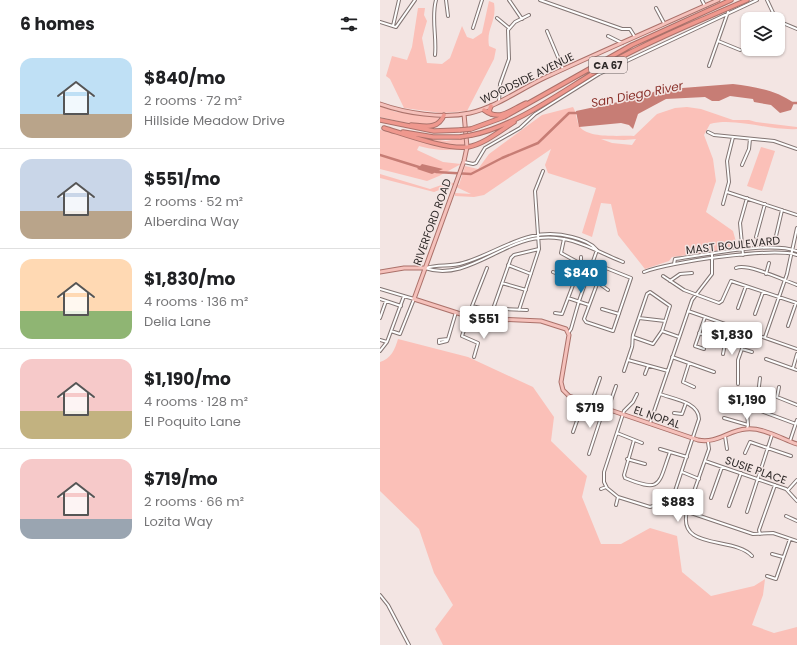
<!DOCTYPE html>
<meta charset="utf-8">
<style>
body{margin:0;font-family:Poppins,sans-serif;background:#f2f2f2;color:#202124;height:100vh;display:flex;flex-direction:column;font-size:15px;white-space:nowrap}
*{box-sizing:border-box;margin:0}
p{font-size:13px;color:#757577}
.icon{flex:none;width:22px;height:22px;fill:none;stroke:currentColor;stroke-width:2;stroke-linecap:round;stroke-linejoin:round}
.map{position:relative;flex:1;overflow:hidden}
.sheet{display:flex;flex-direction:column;background:#fff;width:380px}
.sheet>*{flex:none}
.controls{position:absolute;left:361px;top:12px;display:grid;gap:8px}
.controls a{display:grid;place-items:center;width:44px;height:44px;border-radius:8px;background:#fff;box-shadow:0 1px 3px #0004;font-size:20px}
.price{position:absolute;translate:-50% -34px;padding:0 9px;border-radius:4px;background:#fff;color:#222;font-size:13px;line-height:26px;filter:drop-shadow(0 1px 2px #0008)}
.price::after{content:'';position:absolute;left:50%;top:24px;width:12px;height:9px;margin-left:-6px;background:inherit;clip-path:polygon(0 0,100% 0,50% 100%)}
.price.current{background:#13719f;color:#fff}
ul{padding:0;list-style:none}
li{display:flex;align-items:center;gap:12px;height:100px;padding:0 20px}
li+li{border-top:1px solid #e0e0e0}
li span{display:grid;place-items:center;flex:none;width:112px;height:80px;border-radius:12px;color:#555}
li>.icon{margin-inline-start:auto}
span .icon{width:48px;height:48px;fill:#fffc;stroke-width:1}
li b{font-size:17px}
h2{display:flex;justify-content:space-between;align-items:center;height:48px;padding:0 20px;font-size:17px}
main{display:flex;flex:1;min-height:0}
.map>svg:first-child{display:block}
.green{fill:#fbc0b8;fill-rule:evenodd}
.water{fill:#c77d75}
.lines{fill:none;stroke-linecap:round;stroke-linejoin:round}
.river{stroke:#c77d75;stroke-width:2.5}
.minor-casing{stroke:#827573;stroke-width:4}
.major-casing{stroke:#ab716a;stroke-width:5}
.highway-casing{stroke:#ab716a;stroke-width:5.5}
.minor{stroke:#fff;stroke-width:2}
.major{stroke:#f5c1bb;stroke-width:3}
.highway{stroke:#ef988e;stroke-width:3.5}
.highway-bridge-casing{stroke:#ab716a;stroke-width:5.5;stroke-linecap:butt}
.highway-bridge{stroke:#ef988e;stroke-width:3.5}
.labels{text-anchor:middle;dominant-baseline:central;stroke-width:3;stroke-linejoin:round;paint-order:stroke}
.shield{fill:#f3e5e3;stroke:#696160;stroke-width:1}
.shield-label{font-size:10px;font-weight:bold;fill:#2e2928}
.street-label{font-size:11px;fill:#2e2928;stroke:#f3e5e3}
.water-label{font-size:12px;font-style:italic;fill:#8b322c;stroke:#f3e5e3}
</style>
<main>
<section class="sheet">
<h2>6 homes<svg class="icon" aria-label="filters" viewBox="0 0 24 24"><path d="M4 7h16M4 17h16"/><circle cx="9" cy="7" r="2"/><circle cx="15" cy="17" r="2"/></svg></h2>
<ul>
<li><span style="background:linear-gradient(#bfe0f5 70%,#b9a48a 0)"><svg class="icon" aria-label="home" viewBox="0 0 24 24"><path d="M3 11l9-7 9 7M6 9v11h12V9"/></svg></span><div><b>$840/mo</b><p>2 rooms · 72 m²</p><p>Hillside Meadow Drive</p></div></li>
<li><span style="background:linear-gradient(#c9d6e8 65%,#b9a48a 0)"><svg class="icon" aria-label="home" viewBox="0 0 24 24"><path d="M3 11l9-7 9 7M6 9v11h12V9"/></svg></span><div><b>$551/mo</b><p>2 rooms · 52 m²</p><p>Alberdina Way</p></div></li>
<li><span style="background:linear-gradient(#ffd9b3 65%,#8fb573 0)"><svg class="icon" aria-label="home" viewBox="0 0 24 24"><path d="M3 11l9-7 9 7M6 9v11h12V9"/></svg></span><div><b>$1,830/mo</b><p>4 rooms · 136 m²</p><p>Delia Lane</p></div></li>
<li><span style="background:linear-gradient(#f6c9c9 65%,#c2b280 0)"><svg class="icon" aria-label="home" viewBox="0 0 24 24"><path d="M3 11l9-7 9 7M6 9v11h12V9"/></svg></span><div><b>$1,190/mo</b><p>4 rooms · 128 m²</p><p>El Poquito Lane</p></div></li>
<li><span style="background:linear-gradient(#f6c9c9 75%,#9aa5b1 0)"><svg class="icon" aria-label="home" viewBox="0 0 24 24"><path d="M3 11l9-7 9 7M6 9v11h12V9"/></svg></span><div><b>$719/mo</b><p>2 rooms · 66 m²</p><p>Lozita Way</p></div></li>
</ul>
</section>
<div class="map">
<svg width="417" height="645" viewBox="0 0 417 645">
<rect width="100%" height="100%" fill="#f3e5e3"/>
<path class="green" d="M109 1 114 3C117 22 106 28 109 46L116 49 114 59 87 111 61 113 24 108 10 79 6 76 12 56 27 60 32 47 38 8H45L44 15 47 21 42 38 47 63 62 64 70 58 82 26 87 37 93 39 102 33Z
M0 106 16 112 59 116 58 121C42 129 17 120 0 117Z
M193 107C197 113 196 122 200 127 209 139 241 135 254 136L277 114 295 108 307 107 321 109 353 120H369L376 122 417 127V129C390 131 355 117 330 124L324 135 333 159 336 181 326 212 353 231 358 249 292 257 289 261 265 269 238 235 231 204 221 203 212 237 202 233 216 188 168 173 165 165 171 149 104 195 94 197 75 196V193L91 194 72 185 54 192 0 178V174L50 189 70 182 79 185 85 166 98 169 109 154 162 115ZM221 139 244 140 256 139 252 145 232 143Z
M0 130 66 141 85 138 86 147C73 152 52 150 39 146L37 150 63 162 81 164 59 176 47 181 0 169Z
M381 147 395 151 382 191 367 186Z
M18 339 88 357 153 387 174 417 171 441 207 476 202 497 221 544H241L270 528 297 536 302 572 331 596 374 586 385 579 383 595 372 625 394 633 417 627V645H63L55 629 73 605 54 573 39 529 0 491V362C11 359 15 349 18 339Z"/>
<path class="water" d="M353 84C375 87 396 90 414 103L411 110 400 113 391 105 374 102 373 99 350 96 339 101H332L325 97 286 99 258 114 253 129 249 125 241 123 199 127 196 111 266 96 277 90Z
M42 164 63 169 52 174 37 169Z"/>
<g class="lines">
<path class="river" d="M411 103H417
M0 155 42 168
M56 172 91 174 122 158 158 143 189 113H198"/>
<g class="minor-casing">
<path id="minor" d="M66 0 68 16
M129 0 142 19
M160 0 242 29H250L255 37
M322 0 325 6
M387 0 396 19
M276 8 284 23
M117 18 129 28
M398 21 417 29
M0 22 16 27 35 0
M13 26 19 0
M93 28 102 0
M167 31 183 69
M228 36 242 43
M338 41 360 50
M55 55C57 37 51 18 56 0
M329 66 348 12
M119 102 120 84 129 59 128 30 135 22 149 15
M328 132 334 135 394 141 417 149
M84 162 93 164 96 163 105 148 140 128 155 114 219 74 377 0
M362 165 369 149 370 139
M347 192 417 215
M343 204 349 182 347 161 353 137
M396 236 402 210
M376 237 385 204
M184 239 181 253 201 264
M363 255 360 223 367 198
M294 264 295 259C327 255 389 241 417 251
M128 265 151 274
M45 268C85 282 120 242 159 238 191 234 215 251 243 262
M46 268C58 264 71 267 83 263 121 252 148 225 192 237 200 239 210 242 216 249
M107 268 92 306 100 308 147 310
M223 268H226L251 278 233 331 206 322 204 319Z
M356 268C368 263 403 280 417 285
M173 272 195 281
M264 272C288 262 394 247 417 255
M386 274 389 263
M283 276 304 290 339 303 342 301 351 281 417 303
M290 281 300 274 312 273
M217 282 228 290
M122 283 146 290
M0 289 34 299 20 334 11 331
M188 298 209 305
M0 299 21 306
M358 308 366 286
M113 309 131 258 134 255 159 249
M222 309 239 314
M139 310 159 249 155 191 163 171
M308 311 417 349
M175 313 182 314 201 264V257
M375 314 383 292
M89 316 82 336 98 343 94 357
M0 318 6 301
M259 318 285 321
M408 326 416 303
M282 331 299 337
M189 332 191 329 199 301 217 250
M319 333 345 344 343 354
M385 337 407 274 417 228
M68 339 59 340V343L67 341 68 339 76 312
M0 340 7 342
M324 349 315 346 325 317
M362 349 372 352
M0 351 7 342 24 296
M292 357 334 372
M386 359 417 370
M248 360 288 371
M309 363 303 382 314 387
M413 368 417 354
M244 371 252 347C253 343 252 339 253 335L267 294 270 292 290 306 282 331 273 344 253 337
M265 374 268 366
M380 378 378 394 381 411 416 424
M358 384V360L368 332
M399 387 397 397 417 405
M345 390 366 398 368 425
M257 394 253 402 244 411 224 472V482L227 488 238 497 270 507 282 503 291 497 295 491 319 419C319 402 293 399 280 394
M211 404 220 378
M228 409 236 386
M294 413 302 414 306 403
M344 418 368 425 367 429
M270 423 312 300 332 274V254
M193 432 204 401
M237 433 262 443
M345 436 347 449
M254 440 244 475 245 478C282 493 278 485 290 452
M410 441 417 420
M328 442 329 449 307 511C297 551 354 536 372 556
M280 449 307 457
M365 453 370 442 411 456
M209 454 224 408
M247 459 265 464
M325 461 406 489 417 501
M302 472 319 479
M221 489 226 487
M408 490 417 480
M331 498 342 467
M282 503 285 509
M236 505 238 497
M349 506 361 473
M308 512 373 534 393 533 417 541
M367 512 392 435
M406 516 417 521
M380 534 379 530 395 485
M392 554 403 557
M387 576 396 579 410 539
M0 595 8 605 29 645"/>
</g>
<g class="major-casing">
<path id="major" d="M0 104C25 113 63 119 90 113 116 107 139 90 164 78 222 51 280 26 338 0
M84 114 87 147 84 161 34 299 93 318 161 321 186 329 189 335 181 382 183 390 189 396 318 440C337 444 349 430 366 429 382 427 402 439 417 444
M0 272 24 268H45"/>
</g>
<g class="highway-casing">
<path id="highway" d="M104 110C120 122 130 110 146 103
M111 114 109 111 111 106
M0 120 54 131 80 130
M31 125C45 126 58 130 64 115
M4 128C24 134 67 150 88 147 104 144 120 131 134 122
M91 129 124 117 252 45 351 0
M23 132 53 137H80
M92 135C140 125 189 86 232 62 275 38 322 20 367 0"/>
</g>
<use href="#minor" class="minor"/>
<use href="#major" class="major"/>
<use href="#highway" class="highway"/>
<g class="highway-bridge-casing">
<path id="highway-bridge" d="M80 130 91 129
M80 137 92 135"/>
</g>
<use href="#highway-bridge" class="highway-bridge"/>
</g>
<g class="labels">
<rect class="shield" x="209" y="57" width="38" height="16" rx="3"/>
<g class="shield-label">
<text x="228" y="65">CA 67</text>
</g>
<g class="street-label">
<text transform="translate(147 78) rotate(-26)">WOODSIDE AVENUE</text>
<text transform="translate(52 222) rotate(-70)">RIVERFORD ROAD</text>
<text transform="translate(353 245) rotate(-6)">MAST BOULEVARD</text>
<text transform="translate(277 417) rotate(19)">EL NOPAL</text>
<text transform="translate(376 470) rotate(19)">SUSIE PLACE</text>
</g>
<g class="water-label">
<text transform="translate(257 94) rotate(-11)">San Diego River</text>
</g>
</g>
</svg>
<div class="controls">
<a><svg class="icon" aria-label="layers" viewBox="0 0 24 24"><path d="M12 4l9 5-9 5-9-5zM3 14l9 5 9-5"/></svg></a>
</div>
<b class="price current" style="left:201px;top:294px">$840</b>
<b class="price" style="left:104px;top:340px">$551</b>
<b class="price" style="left:352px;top:356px">$1,830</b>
<b class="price" style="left:367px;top:421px">$1,190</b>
<b class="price" style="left:210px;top:429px">$719</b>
<b class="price" style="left:298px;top:523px">$883</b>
</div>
</main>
